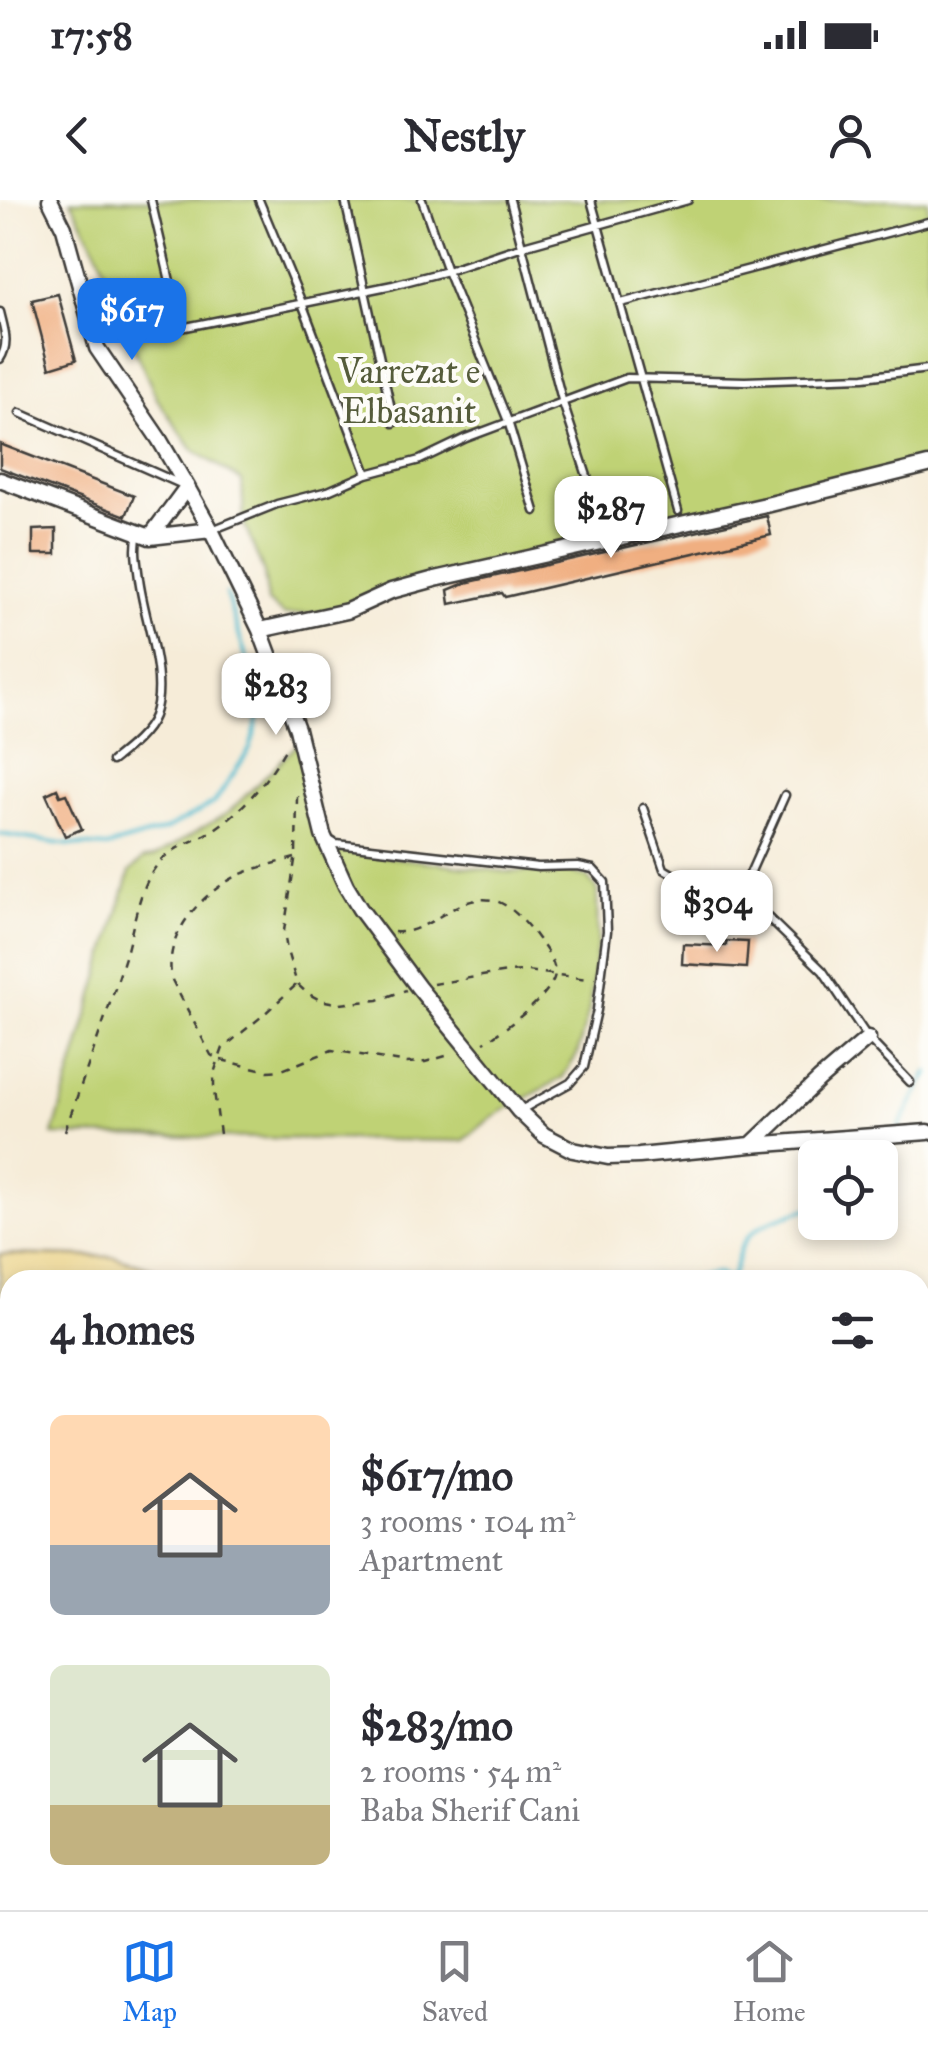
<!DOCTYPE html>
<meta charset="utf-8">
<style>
body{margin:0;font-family:"IM FELL Great Primer",serif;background:#f2f2f3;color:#2b2b33;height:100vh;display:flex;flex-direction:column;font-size:38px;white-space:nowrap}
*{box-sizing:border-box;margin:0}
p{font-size:32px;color:#7c7c81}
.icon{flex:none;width:55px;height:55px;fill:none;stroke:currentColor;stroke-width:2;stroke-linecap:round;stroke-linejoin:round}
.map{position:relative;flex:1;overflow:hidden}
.panel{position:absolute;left:0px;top:1070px;width:930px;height:640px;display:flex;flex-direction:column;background:#fff;border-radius:30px 30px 0 0;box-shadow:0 5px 15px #0003}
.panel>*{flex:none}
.fabs{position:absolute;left:798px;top:940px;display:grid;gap:20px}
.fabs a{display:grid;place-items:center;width:100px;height:100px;border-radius:15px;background:#fff;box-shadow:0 5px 15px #0003;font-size:50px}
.price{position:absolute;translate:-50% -85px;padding:0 22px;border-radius:20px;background:#fff;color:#222;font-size:32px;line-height:65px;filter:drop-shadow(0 2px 5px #0008)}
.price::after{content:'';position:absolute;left:50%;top:60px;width:30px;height:22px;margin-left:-15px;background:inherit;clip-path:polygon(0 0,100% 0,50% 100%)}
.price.on{background:#1a73e8;color:#fff}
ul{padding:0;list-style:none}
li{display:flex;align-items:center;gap:30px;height:250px;padding:0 50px}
li span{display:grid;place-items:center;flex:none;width:280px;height:200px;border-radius:15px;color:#555}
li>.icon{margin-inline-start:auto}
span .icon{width:120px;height:120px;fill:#fffc;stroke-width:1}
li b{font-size:42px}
h2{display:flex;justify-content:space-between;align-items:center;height:120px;padding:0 50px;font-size:42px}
.status{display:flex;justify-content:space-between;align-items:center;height:70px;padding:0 50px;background:#fff;direction:ltr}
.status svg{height:28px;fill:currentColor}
header{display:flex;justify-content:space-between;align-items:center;height:130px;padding:0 50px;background:#fff;font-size:45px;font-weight:700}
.menu{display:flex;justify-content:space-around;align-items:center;height:140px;border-top:2px solid #e1e1e2;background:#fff;font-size:28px;color:#7c7c81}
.menu a{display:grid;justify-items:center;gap:5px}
.menu .on{color:#1a73e8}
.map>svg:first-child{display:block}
.green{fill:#bfd275;stroke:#6e7748;stroke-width:2.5}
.sand{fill:#eeda9e;stroke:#857b5d;stroke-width:2.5}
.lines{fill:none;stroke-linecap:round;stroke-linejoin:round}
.stream{stroke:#52bccf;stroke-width:4}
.river{stroke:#52bccf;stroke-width:25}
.building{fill:#f0af81}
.service-casing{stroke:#3d3b38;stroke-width:11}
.minor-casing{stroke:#3d3b38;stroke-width:19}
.path{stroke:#3d3b38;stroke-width:2.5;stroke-dasharray:8 8;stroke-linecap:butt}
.service{stroke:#fff;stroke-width:6}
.minor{stroke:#fff;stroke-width:14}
.labels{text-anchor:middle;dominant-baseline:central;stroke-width:8;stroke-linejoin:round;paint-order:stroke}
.park-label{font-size:35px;fill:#555c3b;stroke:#fdfcf7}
</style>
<div class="status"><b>17:58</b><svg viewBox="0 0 49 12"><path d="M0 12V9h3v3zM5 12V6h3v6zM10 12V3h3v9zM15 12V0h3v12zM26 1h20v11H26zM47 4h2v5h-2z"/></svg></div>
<header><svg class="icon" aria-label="back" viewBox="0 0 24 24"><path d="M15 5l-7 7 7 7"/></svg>Nestly<svg class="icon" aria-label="person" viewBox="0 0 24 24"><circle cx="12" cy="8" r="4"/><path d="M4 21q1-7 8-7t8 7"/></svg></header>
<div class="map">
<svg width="928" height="1710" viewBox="0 0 928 1710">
<rect width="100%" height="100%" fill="#fdfcf7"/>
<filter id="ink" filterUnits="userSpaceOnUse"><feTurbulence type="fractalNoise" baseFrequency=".01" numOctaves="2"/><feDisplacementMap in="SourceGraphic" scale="20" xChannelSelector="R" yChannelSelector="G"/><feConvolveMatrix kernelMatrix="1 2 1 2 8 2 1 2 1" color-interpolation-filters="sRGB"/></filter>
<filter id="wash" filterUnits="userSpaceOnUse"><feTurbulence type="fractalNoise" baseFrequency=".0048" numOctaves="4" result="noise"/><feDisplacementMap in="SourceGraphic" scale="40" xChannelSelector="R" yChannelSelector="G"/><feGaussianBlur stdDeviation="2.25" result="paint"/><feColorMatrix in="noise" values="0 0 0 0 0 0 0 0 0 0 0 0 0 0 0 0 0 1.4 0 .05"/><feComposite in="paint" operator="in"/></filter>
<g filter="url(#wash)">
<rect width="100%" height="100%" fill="#f6ecd8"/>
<path class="green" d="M71 0H928V261L325 412 284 415 268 402 264 373 244 324 242 281 192 249 157 199 135 150 99 55Z
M299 543 328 649 506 672 569 671 587 677 597 690 598 740 589 810 577 855 562 878 492 917 463 941 53 935 130 672 143 659 154 657 229 612Z"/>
<path class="sand" d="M0 1054 115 1057 189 1080H10V1405L0 1401Z
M920 1142 928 1144V1551H920Z"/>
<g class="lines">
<path class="stream" d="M0 634 61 644 107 647 165 630 214 603 250 549 262 506 226 394
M898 929 928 872
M878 958 889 941
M688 1080 717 1073 723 1077 731 1078C737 1067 737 1056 742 1046 753 1021 793 1015 815 1006"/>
<path class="river" d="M920 1204 928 1207
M0 1334H10"/>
</g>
<g id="blocks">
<path class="building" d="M58 94 76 160 50 168 32 100Z
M0 244 134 296 126 316 0 268Z
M767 316 771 335 505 397 502 393 450 404 448 390 465 383Z
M56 329V354H33V330Z
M57 589 60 596 66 594 82 629 65 636 46 594Z
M726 741 748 742 746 768 682 764 683 744 726 746Z"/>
</g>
</g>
<g filter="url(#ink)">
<use href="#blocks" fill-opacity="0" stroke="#3d3b38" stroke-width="2.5"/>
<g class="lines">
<g class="service-casing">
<path id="service" d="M151 0 181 128 393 85 447 71 523 46 688 0
M259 0 302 103 367 274
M345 0 394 223
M422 0 447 71 508 221 535 311
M510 0 562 200 608 340
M591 0 678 311
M621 103 928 22
M0 112C4 129 10 143 0 159
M20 213 183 285
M212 330 277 304 328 291 367 274 420 260 466 238 627 178 745 181 864 177 928 169
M112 561C126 550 147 534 154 516 168 476 144 420 139 379 137 362 134 349 138 333
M785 595 748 678 752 702 823 771 868 838 910 882
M643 608 664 669 698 689 752 702
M328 639 336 644 538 667 578 666 593 669 605 682 607 731 597 810 584 867 570 883 519 911"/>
</g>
<g class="minor-casing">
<path id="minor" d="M50 0 64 28 97 148 159 239 187 287 211 330 260 430 297 529 323 635 346 686 360 709 418 787 519 911 544 935 573 950 608 957 639 956 751 945 819 880 868 838
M0 280 150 337 211 330
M150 337 187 287
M260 430 347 411 391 391 435 379 766 305 928 265
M751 945 928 932"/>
</g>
<path class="path" d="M297 596 296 654 284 731 287 751 297 784 307 793 320 800 340 804 378 800 406 790
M295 658C277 663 258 667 241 674 202 692 162 735 172 780L211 855 217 859 268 871 282 870 332 850 407 863 425 862 453 854
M394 732C430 736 457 690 496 701 511 706 522 719 532 731 540 742 554 757 555 772 556 793 502 832 484 842
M433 784 507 772 527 771 588 779
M65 931C85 873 107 815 125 757 134 727 138 688 158 664 171 647 192 643 210 632 242 612 267 581 286 548
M220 934 214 891V873L223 848 261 817 296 785"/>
<use href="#service" class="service"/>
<use href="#minor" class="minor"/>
</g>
</g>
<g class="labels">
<g class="park-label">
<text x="409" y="171">Varrezat e<tspan x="409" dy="40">Elbasanit</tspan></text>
</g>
</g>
</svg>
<div class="fabs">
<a><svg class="icon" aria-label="locate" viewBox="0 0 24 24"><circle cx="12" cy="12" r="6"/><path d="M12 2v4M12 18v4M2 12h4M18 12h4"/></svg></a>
</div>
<b class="price on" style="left:132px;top:163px">$617</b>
<b class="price" style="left:611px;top:361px">$287</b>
<b class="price" style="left:276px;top:538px">$283</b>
<b class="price" style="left:717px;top:755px">$304</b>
<section class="panel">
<h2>4 homes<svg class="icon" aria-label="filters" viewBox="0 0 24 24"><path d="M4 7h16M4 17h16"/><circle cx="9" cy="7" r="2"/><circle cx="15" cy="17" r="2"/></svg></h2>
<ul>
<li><span style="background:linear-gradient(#ffd9b3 65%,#9aa5b1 0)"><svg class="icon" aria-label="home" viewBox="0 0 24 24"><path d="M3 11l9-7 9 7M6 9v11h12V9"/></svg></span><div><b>$617/mo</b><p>3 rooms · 104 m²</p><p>Apartment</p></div></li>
<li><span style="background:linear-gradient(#dfe7d0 70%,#c2b280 0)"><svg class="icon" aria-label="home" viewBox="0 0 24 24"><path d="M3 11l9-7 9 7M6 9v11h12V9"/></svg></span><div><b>$283/mo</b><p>2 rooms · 54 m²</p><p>Baba Sherif Cani</p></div></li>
</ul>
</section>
</div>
<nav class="menu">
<a class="on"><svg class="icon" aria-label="map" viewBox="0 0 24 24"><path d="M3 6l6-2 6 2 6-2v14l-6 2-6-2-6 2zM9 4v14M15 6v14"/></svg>Map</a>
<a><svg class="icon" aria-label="saved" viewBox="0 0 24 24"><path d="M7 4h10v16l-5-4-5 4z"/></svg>Saved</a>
<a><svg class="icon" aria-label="home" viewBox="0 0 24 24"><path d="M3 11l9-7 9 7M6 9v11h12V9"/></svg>Home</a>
</nav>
